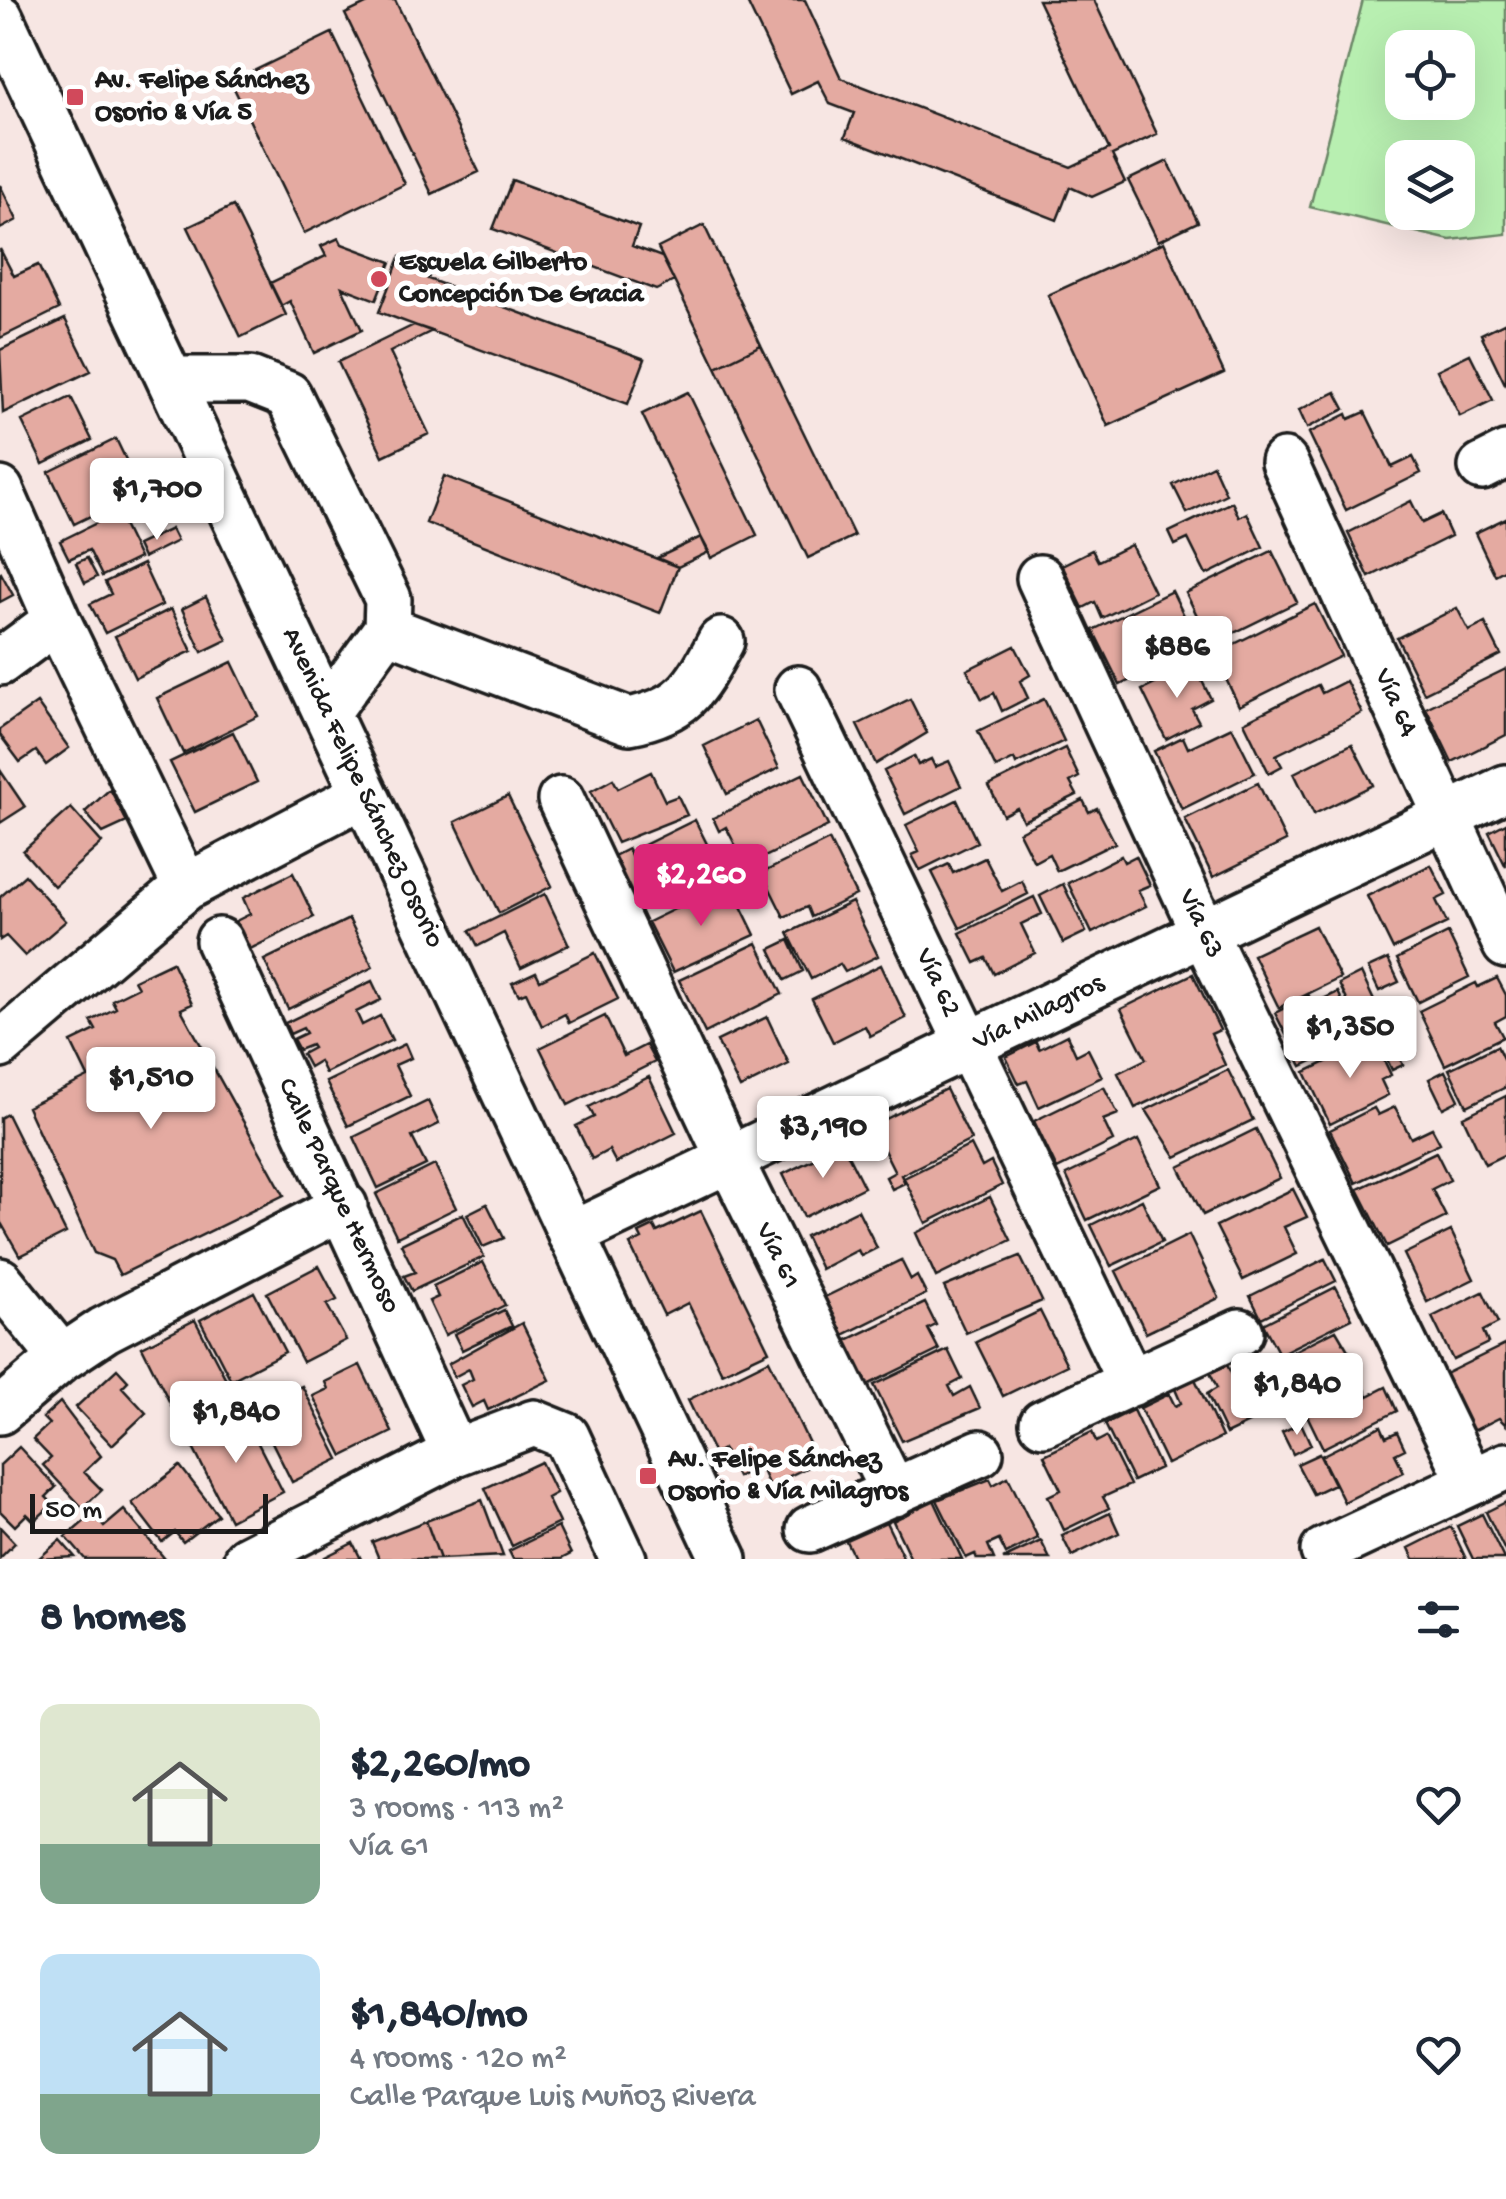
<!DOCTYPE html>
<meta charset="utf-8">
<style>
body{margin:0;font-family:"Gochi Hand",sans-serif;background:#f2f2f3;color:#1f2937;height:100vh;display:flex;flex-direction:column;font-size:38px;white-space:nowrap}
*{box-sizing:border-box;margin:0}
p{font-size:32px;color:#747a83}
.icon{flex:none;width:55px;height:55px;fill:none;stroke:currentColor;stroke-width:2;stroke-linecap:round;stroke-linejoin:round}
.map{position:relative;height:1559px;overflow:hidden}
.side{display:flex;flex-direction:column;background:#fff;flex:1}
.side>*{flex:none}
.fabs{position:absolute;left:1385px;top:30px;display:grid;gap:20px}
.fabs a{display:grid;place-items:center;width:90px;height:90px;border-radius:20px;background:#fff;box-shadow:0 10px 40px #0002;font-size:50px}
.scale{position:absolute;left:30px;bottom:25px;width:238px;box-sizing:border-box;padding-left:10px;border:5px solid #1c1c1c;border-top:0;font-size:28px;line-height:35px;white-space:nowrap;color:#1c1c1c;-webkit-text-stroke:8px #fff;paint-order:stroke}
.price{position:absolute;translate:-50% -85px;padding:0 22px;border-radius:10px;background:#fff;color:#222;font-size:32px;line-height:65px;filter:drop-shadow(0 2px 5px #0008)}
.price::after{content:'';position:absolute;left:50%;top:60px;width:30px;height:22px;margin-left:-15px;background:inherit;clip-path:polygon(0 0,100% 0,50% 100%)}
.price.current{background:#db2777;color:#fff}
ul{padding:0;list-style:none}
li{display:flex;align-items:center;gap:30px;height:250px;padding:0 40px}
li span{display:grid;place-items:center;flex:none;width:280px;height:200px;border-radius:20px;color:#555}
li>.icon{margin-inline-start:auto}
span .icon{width:120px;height:120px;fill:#fffc;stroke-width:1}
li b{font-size:42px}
h2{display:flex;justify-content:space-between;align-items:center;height:120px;padding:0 40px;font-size:42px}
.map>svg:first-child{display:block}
.green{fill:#b8efb1;stroke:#6a8666;stroke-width:2.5;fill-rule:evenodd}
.building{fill:#e4aaa1;stroke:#1c1c1c;stroke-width:2.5}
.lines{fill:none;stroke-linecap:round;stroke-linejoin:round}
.minor-casing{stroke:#1c1c1c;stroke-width:52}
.minor{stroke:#fff;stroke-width:45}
.poi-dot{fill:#d1495b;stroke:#fff;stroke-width:4}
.labels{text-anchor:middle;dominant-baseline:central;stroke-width:10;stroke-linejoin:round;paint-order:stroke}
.poi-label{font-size:28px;font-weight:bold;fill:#1c1c1c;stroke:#fff;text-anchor:start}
.street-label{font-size:28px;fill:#1c1c1c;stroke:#fff}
</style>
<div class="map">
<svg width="1506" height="1559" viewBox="0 0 1506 1559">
<rect width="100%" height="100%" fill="#f7e6e3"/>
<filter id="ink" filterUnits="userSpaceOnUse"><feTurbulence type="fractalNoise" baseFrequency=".01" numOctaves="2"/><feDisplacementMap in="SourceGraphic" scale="20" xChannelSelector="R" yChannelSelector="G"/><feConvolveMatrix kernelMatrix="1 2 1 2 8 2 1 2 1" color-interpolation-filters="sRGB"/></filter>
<g filter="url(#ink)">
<path class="green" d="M1363 0H1506V234L1450 240 1310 207ZM1402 48H1458V102H1402ZM1402 158H1458V212H1402Z"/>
<path class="building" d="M374 0H395L479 172 432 194 345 14Z
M746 0H805L841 78 1071 167 1109 149 1038 0H1094L1157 134 1112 155 1125 182 1092 197 1070 187 1057 220 845 137 854 113 830 104 818 81 791 94Z
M332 33 405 184 304 233 231 82Z
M1168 161 1198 222 1158 241 1128 180Z
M512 180 639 227 632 246 662 257 674 281 656 290 493 229Z
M0 185 17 220 0 229Z
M233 206 286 315 241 337 188 227Z
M704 225 761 345 716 367 658 248Z
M339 238 342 244 391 262 376 300 342 287 362 330 314 353 290 301 281 306 270 283 326 256 321 246Z
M1164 242 1224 373 1108 426 1048 295Z
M0 249 14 276 38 265 59 309 0 338Z
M400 257 432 269 428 279 645 359 628 404 379 312Z
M65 319 91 371 3 413 0 350Z
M1506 322V386L1481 334Z
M414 325 432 331 390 352 429 434 383 456 338 362Z
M761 345 854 536 808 558 716 367Z
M1470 354 1493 400 1460 416 1437 370Z
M688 392 757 535 711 558 642 414Z
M1336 392 1345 409 1307 428 1299 410Z
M71 397 92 440 43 464 22 421Z
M1365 412 1392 467 1413 457 1421 473 1346 510 1309 433 1347 414 1349 419Z
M116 439 141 491 74 524 49 472Z
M1213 465 1226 494 1187 513 1173 485Z
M444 476 678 567 660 613 426 523Z
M1411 501 1422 523 1441 514 1451 536 1369 577 1348 533Z
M1232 502 1239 517 1247 513 1263 547 1206 575 1188 539 1175 545 1169 532Z
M117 513 139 558 102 576 89 550 69 559 60 541Z
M1506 518V569L1495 575 1475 533Z
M171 529 177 541 143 558 137 545Z
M701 537 709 552 678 567 657 558Z
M1131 545 1154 592 1102 618 1095 602 1083 608 1062 565 1092 550 1098 561Z
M1272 551 1297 602 1211 644 1186 593Z
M87 558 97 577 85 583 76 563Z
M143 564 162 605 105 633 90 604 111 594 105 582Z
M1 573 13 595 0 602V574Z
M1172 591 1199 646 1120 685 1093 630Z
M206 597 227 640 202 652 182 609Z
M1315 604 1341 656 1239 706 1214 654Z
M1457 608 1469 631 1485 623 1501 655 1424 693 1397 638Z
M171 609 192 651 135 678 115 636Z
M1015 646 1030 675 1020 681 1028 698 1002 711 994 693 982 699 967 670Z
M232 662 258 716 183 753 157 698Z
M1194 665 1211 699 1192 709 1199 722 1166 739 1142 690Z
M1506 669V735L1452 762 1426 708Z
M1346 681 1362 713 1276 755 1282 766 1269 773 1244 722 1318 685 1322 693Z
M910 699 927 733 876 764 857 725Z
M1044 699 1064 741 1016 764 1014 759 996 768 978 731Z
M37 703 69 748 46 765 36 751 20 762 0 735V729Z
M756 720 779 768 727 794 704 746Z
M1232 727 1255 773 1182 809 1154 751 1183 737 1188 748Z
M233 732 257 782 195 812 170 762Z
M1352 744 1373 785 1314 814 1294 773Z
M1065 748 1079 777 1070 782 1077 795 1023 821 1017 808 1003 815 989 786Z
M914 756 918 765 931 759 935 767 949 761 961 786 905 814 884 771Z
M0 770 25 807 0 823Z
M651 772 665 801 678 796 687 815 617 843 591 791 613 779 618 788Z
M803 774 828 826 746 866 726 827 719 831 713 818Z
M1258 783 1286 841 1213 877 1185 819Z
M110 789 127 822 103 833 85 812Z
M508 796 552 886 499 913 455 822Z
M957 800 977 842 920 870 912 855 919 852 906 825Z
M1083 800 1089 812 1097 808 1115 843 1057 871 1049 854 1034 862 1019 832Z
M71 808 102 843 54 886 23 851Z
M695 820 721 872 657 903 632 851Z
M1506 823V867L1489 832Z
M829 840 856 895 811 917 807 907 784 917 762 873Z
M628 849 653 900 637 908 612 857Z
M1121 856 1124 862 1136 856 1150 885 1138 890 1146 906 1092 933 1068 883Z
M985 858 1002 891 1022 881 1028 894 960 928 932 872 949 864 953 873Z
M1431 865 1446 895 1436 900 1447 923 1393 949 1367 896Z
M293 873 314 917 248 950 234 922 250 914 243 898Z
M25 875 66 921 25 956 6 936 0 940V897Z
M1063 884 1086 932 1063 943 1040 896Z
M722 886 728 900 736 896 755 935 673 972 648 922Z
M545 894 569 945 521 968 504 933 478 946 470 931Z
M1034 897 1042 914 1021 924 1035 953 994 974 986 958 975 963 960 933Z
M852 902 878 956 845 972 840 964 811 979 788 933Z
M349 919 373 967 288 1009 264 960Z
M1315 926 1340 978 1279 1008 1253 955Z
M1448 933 1469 977 1418 1002 1397 959Z
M789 940 803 971 785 980 770 949Z
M757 943 782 994 705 1033 679 980Z
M595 953 618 999 569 1023 565 1014 542 1026 526 992 519 995 512 983 536 972 540 980Z
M1388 959 1399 982 1379 991 1368 968Z
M172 962 192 1004 181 1009 284 1195 120 1275 112 1260 94 1253 27 1107 88 1077 71 1042 96 1030 91 1021 116 1008 112 1000 138 987 134 980Z
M881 965 906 1018 870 1036 865 1026 833 1042 812 999Z
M1361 973 1383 1020 1362 1030 1339 984Z
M1193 974 1220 1030 1211 1034 1225 1065 1135 1108 1118 1073 1146 1059 1121 1009Z
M1497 978 1506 995V1016L1495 1022 1503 1037 1445 1065 1419 1011 1476 983 1478 987Z
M372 981 381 1000 356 1012 362 1025 380 1016 392 1040 325 1073 319 1061 309 1067 302 1054 313 1048 311 1045 299 1050 293 1039 306 1033 303 1028 290 1034 285 1023Z
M1338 992 1353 1023 1342 1029 1349 1043 1302 1066 1275 1013 1309 996 1313 1004Z
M605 1016 624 1056 646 1045 655 1062 568 1105 540 1048Z
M767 1017 789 1064 740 1088 717 1041Z
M1067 1035 1076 1055 1088 1049 1102 1077 1039 1107 1027 1081 1019 1084 1006 1057 1036 1042 1039 1049Z
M1374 1039 1391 1075 1381 1080 1388 1095 1330 1124 1305 1072Z
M405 1044 411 1058 395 1065 410 1096 348 1126 326 1082Z
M1497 1046 1506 1065V1087L1467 1106 1449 1069Z
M1396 1051 1403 1065 1392 1070 1386 1057Z
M1228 1070 1253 1120 1176 1157 1146 1110Z
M1445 1071 1459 1100 1443 1108 1429 1079Z
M649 1077 676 1133 616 1163 609 1150 592 1159 576 1126 594 1117 589 1107Z
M1104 1087 1118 1114 1103 1120 1113 1141 1057 1169 1034 1121Z
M946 1089 971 1140 901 1175 905 1183 892 1189 886 1177 895 1172 872 1126Z
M1506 1096V1154L1485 1164 1463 1117Z
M428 1101 439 1124 412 1137 426 1165 378 1188 354 1137Z
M1395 1107 1411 1138 1432 1128 1440 1143 1356 1183 1330 1130 1374 1108 1378 1115Z
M7 1114 66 1233 20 1256 0 1221V1118Z
M1256 1129 1280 1178 1203 1215 1179 1167Z
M1138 1140 1160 1185 1087 1220 1066 1175Z
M843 1145 864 1187 804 1217 783 1174Z
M971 1145 982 1167 991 1162 1002 1185 926 1223 904 1178Z
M1436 1152 1450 1180 1432 1189 1446 1217 1387 1246 1358 1189Z
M435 1165 456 1208 397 1237 376 1194Z
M1293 1189 1307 1217 1284 1227 1297 1254 1243 1280 1216 1226Z
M990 1197 1011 1240 936 1277 916 1233Z
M1142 1200 1162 1242 1111 1266 1091 1225Z
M487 1204 504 1238 483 1247 467 1214Z
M858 1210 877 1248 861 1256 858 1250 821 1269 805 1236Z
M701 1211 769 1351 722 1373 688 1303 664 1315 630 1245 642 1239 639 1233 654 1226 657 1232Z
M463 1214 484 1257 412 1291 404 1276 415 1272 401 1244Z
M1451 1231 1474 1279 1427 1302 1404 1254Z
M1189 1235 1219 1298 1146 1333 1116 1271Z
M1020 1256 1042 1301 966 1333 944 1287Z
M1325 1259 1336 1281 1261 1318 1250 1296Z
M901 1260 911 1280 917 1276 926 1294 843 1335 825 1297Z
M483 1262 505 1305 445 1335 429 1301 438 1297 433 1286Z
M319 1266 337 1300 327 1305 346 1340 303 1362 267 1293Z
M1336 1287 1352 1318 1279 1354 1263 1324Z
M254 1292 285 1352 231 1380 200 1320Z
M1483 1292 1498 1323 1483 1331 1488 1343 1453 1360 1432 1317Z
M925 1303 936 1325 928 1329 939 1350 867 1385 845 1341Z
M504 1310 512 1326 462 1350 454 1334Z
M1040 1311 1067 1365 1003 1396 976 1342Z
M195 1320 227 1381 173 1409 142 1347Z
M522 1323 550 1380 488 1410 484 1401 472 1407 461 1385 473 1379 469 1369 454 1377 448 1364Z
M1336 1330 1352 1357 1296 1385 1282 1357Z
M1506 1344V1425L1499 1418 1471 1432 1443 1375Z
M948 1350 962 1379 949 1386 954 1396 970 1387 980 1408 902 1441 874 1385Z
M769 1360 818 1462 769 1486 760 1466 737 1477 723 1449 714 1454 688 1400Z
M360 1365 392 1432 343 1456 313 1396 328 1389 325 1382Z
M1227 1365 1239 1389 1234 1391 1249 1423 1226 1434 1207 1394 1217 1388 1210 1373Z
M117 1369 128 1381 122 1387 146 1413 112 1445 76 1407Z
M1329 1376 1335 1389 1359 1376 1368 1396 1386 1387 1397 1411 1323 1448 1302 1405 1310 1400 1304 1387Z
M1195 1379 1222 1437 1167 1464 1140 1408 1169 1394 1175 1406 1181 1403 1175 1389Z
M302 1386 339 1459 292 1482 265 1428 297 1412 287 1393Z
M276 1391 284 1408 256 1422 247 1405Z
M60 1402 101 1456 84 1472 102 1490 83 1508 43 1465 51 1458 33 1439 49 1424 43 1418Z
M241 1410 283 1492 230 1520 192 1446 205 1439 201 1431Z
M1133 1410 1160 1468 1133 1481 1105 1424Z
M1301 1423 1311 1445 1293 1454 1282 1432Z
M1381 1426 1386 1437 1397 1432 1405 1449 1395 1454 1404 1472 1344 1502 1321 1456Z
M1092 1432 1096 1442 1106 1437 1130 1485 1103 1497 1109 1508 1064 1530 1048 1496 1061 1490 1044 1455Z
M19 1447 56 1487 46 1497 53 1504 34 1521 27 1514 15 1526 0 1511V1465Z
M1319 1454 1334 1484 1313 1494 1297 1464Z
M541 1462 556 1493 547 1498 559 1523 512 1546 485 1488Z
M180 1466 218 1515 183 1542 175 1532 162 1542 132 1503Z
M1008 1477 1038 1538 1006 1554 999 1540 988 1545 994 1559H977L975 1554 966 1558 937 1500 990 1479 993 1485Z
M482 1500 503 1556 440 1559 426 1521Z
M934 1500 962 1559H911L893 1521Z
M1506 1502V1553L1486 1512Z
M124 1510 165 1559H85L66 1537 93 1514 104 1527Z
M1110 1513 1119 1533 1072 1556 1062 1536Z
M1482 1514 1504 1559H1473L1457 1526Z
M885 1520 904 1559H855L845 1539Z
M426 1521 440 1559H379L372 1542Z
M0 1527 15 1543 0 1558Z
M558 1527 571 1554 561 1559H513L509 1551Z
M1451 1527 1466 1559H1414L1409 1548Z
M60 1540 75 1557 38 1559Z
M1041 1541 1050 1559H1003Z
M353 1543 361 1559H326L325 1557Z"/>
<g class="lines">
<g class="minor-casing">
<path id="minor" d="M0 18 724 1559
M172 380H250L288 395 388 599 387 629 327 712
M1284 462 1506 945
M1482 467 1506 455
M0 490 57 620 186 887
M1040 578 1204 933 1471 1482
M387 629 629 721C685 710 695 689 721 641
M0 662 57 620
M798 689 1131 1383
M561 800 730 1160 894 1493
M219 941 455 1453
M0 1045 186 887 364 794
M571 1235 1506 788
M0 1281 62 1358
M0 1411 62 1358 104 1330 344 1206
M1043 1423 1240 1332
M810 1529 980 1453
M1324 1551 1506 1466
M247 1559 455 1453 534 1423 566 1436 623 1559"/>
</g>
<use href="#minor" class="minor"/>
</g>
</g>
<g class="poi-dot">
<rect x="65" y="87" width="20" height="20" rx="5"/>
<circle cx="379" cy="279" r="10"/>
<rect x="638" y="1466" width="20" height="20" rx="5"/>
</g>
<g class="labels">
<g class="poi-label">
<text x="95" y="81">Av. Felipe Sánchez<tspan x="95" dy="32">Osorio &amp; Vía 5</tspan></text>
<text x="399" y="263">Escuela Gilberto<tspan x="399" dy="32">Concepción De Gracia</tspan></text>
<text x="668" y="1460">Av. Felipe Sánchez<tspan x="668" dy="32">Osorio &amp; Vía Milagros</tspan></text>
</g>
<g class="street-label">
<text transform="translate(1395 703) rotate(66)">Vía 64</text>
<text transform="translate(362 788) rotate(65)">Avenida Felipe Sánchez Osorio</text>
<text transform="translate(1200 924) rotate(65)">Vía 63</text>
<text transform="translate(937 983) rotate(65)">Vía 62</text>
<text transform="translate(1039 1013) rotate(-26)">Vía Milagros</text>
<text transform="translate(338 1196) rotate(65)">Calle Parque Hermoso</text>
<text transform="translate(777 1256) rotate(64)">Vía 61</text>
</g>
</g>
</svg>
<div class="fabs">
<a><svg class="icon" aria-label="locate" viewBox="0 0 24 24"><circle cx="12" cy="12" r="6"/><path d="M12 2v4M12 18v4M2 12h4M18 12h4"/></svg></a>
<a><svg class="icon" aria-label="layers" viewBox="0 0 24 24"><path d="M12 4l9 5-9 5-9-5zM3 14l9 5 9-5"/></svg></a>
</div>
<div class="scale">50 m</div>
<b class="price" style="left:157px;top:543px">$1,700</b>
<b class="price" style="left:1177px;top:701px">$886</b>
<b class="price current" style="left:701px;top:929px">$2,260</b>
<b class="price" style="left:1350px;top:1081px">$1,350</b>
<b class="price" style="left:151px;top:1132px">$1,510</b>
<b class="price" style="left:823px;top:1181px">$3,190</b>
<b class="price" style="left:1297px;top:1438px">$1,840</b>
<b class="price" style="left:236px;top:1466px">$1,840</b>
</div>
<section class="side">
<h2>8 homes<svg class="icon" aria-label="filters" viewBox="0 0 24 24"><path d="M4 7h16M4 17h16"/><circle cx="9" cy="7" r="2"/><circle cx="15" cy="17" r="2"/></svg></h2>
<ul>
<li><span style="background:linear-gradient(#dfe7d0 70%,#7fa58c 0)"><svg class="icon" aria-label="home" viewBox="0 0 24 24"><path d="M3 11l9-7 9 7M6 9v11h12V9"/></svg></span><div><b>$2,260/mo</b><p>3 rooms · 113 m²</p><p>Vía 61</p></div><svg class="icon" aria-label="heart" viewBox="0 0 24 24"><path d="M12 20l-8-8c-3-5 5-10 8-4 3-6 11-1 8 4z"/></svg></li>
<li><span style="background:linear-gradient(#bfe0f5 70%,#7fa58c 0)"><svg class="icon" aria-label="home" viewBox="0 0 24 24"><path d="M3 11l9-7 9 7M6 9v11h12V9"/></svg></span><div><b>$1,840/mo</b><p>4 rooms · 120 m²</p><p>Calle Parque Luis Muñoz Rivera</p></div><svg class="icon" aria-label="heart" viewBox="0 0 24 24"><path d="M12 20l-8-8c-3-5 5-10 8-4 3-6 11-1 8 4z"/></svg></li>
</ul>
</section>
